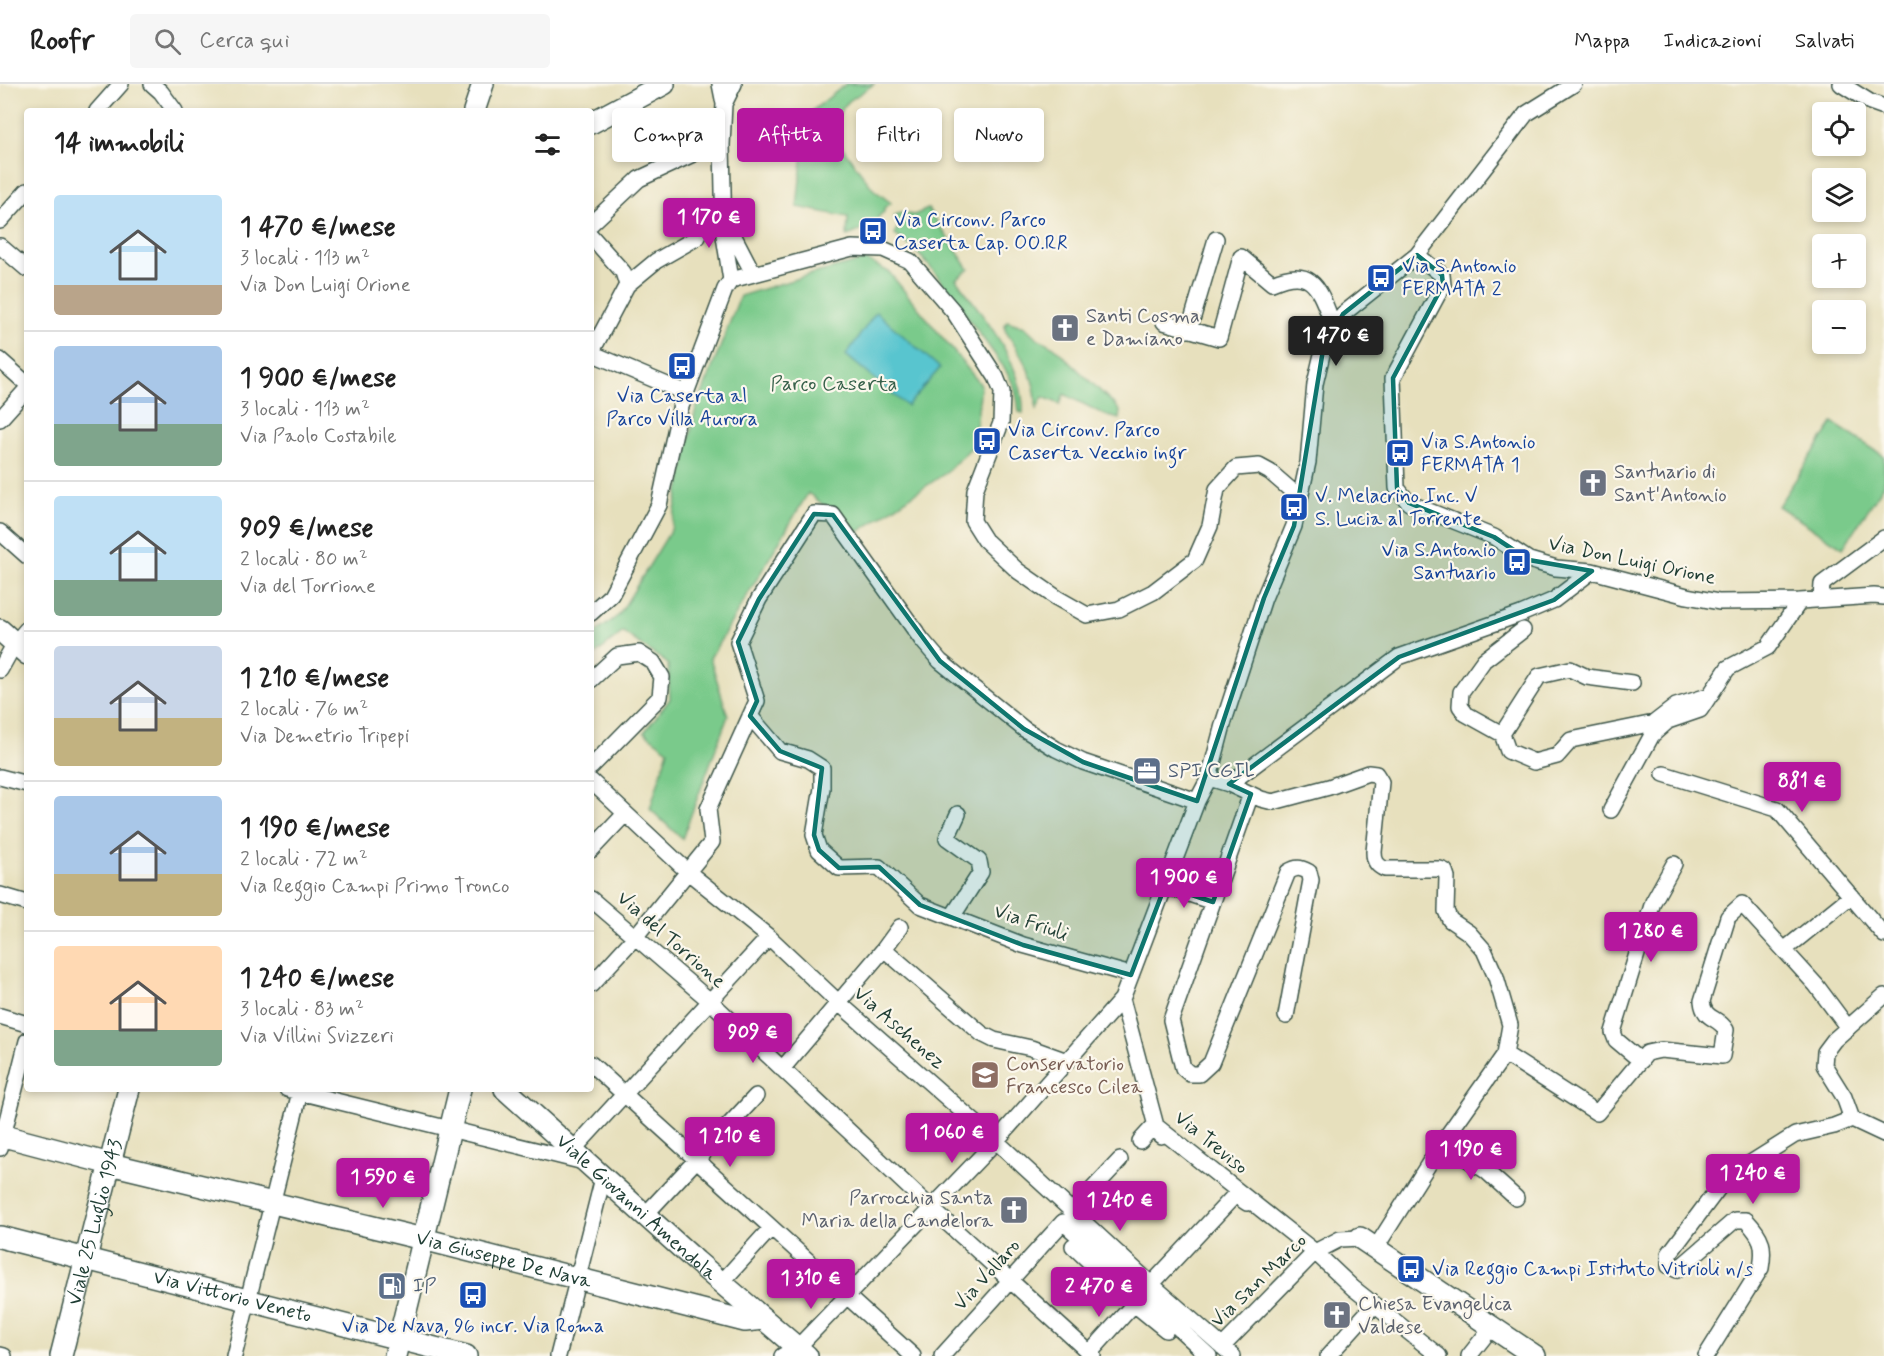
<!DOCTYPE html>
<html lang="it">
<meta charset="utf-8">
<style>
body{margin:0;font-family:Mynerve,sans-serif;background:#f6f6f6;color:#222;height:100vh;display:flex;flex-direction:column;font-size:22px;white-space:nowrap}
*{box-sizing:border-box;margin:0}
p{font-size:20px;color:#767676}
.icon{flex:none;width:33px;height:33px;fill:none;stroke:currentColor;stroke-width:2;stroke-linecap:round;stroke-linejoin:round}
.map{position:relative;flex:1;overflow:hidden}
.drawer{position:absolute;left:24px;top:24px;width:570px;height:984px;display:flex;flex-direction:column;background:#fff;border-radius:6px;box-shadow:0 3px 9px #0003}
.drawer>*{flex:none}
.hud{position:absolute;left:612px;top:24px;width:570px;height:54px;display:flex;gap:12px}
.tools{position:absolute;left:1812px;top:18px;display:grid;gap:12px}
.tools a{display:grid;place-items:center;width:54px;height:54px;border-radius:6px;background:#fff;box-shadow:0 3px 9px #0003;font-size:30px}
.price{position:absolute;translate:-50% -51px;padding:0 14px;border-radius:6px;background:#b5179e;color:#fff;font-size:20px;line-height:39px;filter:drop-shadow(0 2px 3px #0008)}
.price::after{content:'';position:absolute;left:50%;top:36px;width:18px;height:14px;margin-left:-9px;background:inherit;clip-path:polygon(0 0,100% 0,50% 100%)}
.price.active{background:#222;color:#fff}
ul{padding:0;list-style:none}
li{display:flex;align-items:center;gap:18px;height:150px;padding:0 30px}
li+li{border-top:2px solid #e0e0e0}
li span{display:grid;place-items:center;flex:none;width:168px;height:120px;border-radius:6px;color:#555}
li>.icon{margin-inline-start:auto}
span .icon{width:72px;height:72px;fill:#fffc;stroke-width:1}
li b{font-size:26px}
h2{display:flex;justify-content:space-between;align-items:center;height:72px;padding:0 30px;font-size:26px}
.tag{padding:0 21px;border-radius:6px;background:#fff;box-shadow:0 3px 9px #0003;font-size:21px;line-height:54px}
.tag.active{background:#b5179e;color:#fff}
header{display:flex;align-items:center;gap:36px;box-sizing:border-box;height:84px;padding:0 30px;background:#fff;border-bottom:2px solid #e0e0e0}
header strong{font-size:28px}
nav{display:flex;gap:33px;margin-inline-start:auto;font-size:21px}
.search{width:420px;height:54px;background:#f6f6f6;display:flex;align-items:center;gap:15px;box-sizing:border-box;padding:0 21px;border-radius:6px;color:#767676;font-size:22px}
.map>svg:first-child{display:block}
.green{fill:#7aca8b;stroke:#4c8460;stroke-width:1.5}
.water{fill:#58c5cf;stroke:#3c8182;stroke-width:1.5}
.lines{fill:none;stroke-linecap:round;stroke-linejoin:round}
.street-casing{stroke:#3d5549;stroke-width:18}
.secondary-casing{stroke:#3d5549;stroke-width:24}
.street{stroke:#fff;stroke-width:15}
.secondary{stroke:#fff;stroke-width:21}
.marked{fill:#0f766e;fill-opacity:0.2;stroke:#0f766e;stroke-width:4.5;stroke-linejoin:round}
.labels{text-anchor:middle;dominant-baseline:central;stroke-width:4.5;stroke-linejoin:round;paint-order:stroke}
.transit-label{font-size:20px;fill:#164399;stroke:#fbf7ec;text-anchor:start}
.worship-label{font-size:20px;fill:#5b616d;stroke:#fbf7ec;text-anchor:start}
.park-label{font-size:20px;fill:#36604a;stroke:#fbf7ec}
.street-label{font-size:20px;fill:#1f3d34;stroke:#fbf7ec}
.service-label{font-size:20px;fill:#4e5e75;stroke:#fbf7ec;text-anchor:start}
.education-label{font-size:20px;fill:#785e54;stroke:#fbf7ec;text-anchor:start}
</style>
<header>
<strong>Roofr</strong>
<div class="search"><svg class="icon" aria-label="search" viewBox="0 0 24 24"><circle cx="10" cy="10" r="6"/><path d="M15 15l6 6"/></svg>Cerca qui</div>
<nav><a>Mappa</a><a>Indicazioni</a><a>Salvati</a></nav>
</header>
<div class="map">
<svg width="1884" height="1272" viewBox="0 0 1884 1272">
<rect width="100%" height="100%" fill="#fbf7ec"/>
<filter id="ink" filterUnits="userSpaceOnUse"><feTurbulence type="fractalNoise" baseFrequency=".0167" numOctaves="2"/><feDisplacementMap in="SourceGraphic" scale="12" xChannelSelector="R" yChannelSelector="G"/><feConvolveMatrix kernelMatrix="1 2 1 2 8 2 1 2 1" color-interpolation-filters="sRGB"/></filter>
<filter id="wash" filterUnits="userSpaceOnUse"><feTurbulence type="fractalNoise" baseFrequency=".008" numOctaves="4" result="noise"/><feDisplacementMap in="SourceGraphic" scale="24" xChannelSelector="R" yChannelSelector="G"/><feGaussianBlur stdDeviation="1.35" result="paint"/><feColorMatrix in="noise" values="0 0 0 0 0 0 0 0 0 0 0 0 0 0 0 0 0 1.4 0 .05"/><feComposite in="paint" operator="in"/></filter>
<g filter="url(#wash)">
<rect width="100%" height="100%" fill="#e7e0bd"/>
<path class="green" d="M846 0H874L849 17 841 26 837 37V50L842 63 873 105 891 119 884 124V128L879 132C875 144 858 147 847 152L848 133 797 123 807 31Z
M928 125 969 185 956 195C983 232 1025 281 1023 329L1019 328C1018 317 1016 306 1011 296 1002 278 988 262 977 246 956 218 925 168 895 151L896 146 901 143 894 132 899 129 914 131Z
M866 176 889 188 981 301 974 361 944 390 858 448 808 409 710 574 728 632 682 755 650 725 668 666 644 648 670 615 668 580 623 548 591 574V552L619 531 671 446 695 328 740 212 812 190Z
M1007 237 1025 243 1037 254 1054 263 1115 321 1120 327 1119 335 1105 331 1064 310 1060 320 1043 313 1036 326C1038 295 1021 271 1005 246V241Z
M1833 339 1884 372V401L1843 464 1778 422Z"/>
<path class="water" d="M876 228 940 284 907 322 846 271Z"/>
</g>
<g filter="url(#ink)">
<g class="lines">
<g class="street-casing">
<path id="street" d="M152 0 161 8 175 27
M1841 0 1870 18 1884 23
M724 20 734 0
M97 27 121 0
M0 137 27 107
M727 139 753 189
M591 140 639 95 708 63 722 61
M591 152 623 188 627 201 591 269 686 309
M0 162 27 185
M1417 171 1442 191 1443 201 1393 294 1397 404 1409 419 1494 453 1529 476 1556 484 1592 487 1687 512 1719 518 1800 517 1874 512 1884 513
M731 196 852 164 883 165 910 177 954 228 996 293 1002 308 1001 339 975 406 973 437 985 456 1018 487 1057 514 1087 531 1119 525 1153 508 1195 476 1210 442 1217 405 1236 384 1259 382 1270 388 1300 414
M627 201 656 177 698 153
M1164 238 1219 254 1241 173 1272 199C1317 179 1320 211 1335 245
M1189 246 1216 155
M0 276 27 300
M0 335 27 305
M0 448 27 472
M1821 515 1822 500 1884 454
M591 529 611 511 659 421 680 325 725 205 731 196 724 152 722 61 724 20 720 0
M0 586 15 559 27 545
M591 596 617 572 639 569 653 578 662 593 660 613 591 683
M1632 599 1587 593 1570 585 1539 592 1502 650 1508 667 1534 678 1557 672 1571 656 1654 639 1676 622 1711 611
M750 632 780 667 808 675 822 684V704L814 751 819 766 839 784 879 783 920 821 1023 861 1131 891
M1502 650 1466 630 1460 622 1461 608 1484 576 1523 546
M1664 690 1777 725 1884 851
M0 693 27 700
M1209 694 1229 700 1261 715 1273 718 1329 703 1368 689 1376 690 1381 698 1374 768C1374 777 1377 782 1385 785H1440L1445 787 1447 793 1446 827 1450 836 1469 849 1484 866 1496 893 1510 941 1505 970 1442 1059 1375 1165
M591 697 688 788 769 853 839 919 996 1057 1151 1200 1233 1272
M1229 700 1399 573 1521 530 1554 516 1592 487
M1251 710 1171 936 1183 984 1190 990H1199L1211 979 1288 788C1296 783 1300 783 1309 788L1311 796 1286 932
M1611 726 1652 651 1668 637 1700 626 1728 584 1768 563 1800 517
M591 766 625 730
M1165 802 1213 818
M0 811 27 819
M591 815 710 917 932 1125 1093 1272
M952 833 981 788 979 777 947 754 958 730
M884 865 982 950 994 956 1031 964 1067 977
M1784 866 1851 812
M591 901 635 853 712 758 708 725 757 617 738 558 759 515 814 430 833 431 922 556 940 577 1024 645 1056 665 1083 678 1197 717
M1884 912 1834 956 1825 968 1824 981 1844 1013 1852 1035 1884 1050
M1122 915 1156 1042 1315 1168 1353 1204 1439 1272
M0 932 27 940
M1505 970 1597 1029 1647 969 1661 966 1722 972 1726 946C1718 932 1704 937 1702 917L1728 833 1742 820 1816 901 1848 944
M1641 977 1616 956 1613 948 1653 818 1674 780
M591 980 913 1272
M782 985 884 865 900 843
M287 1005 584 1078
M1140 1057 1152 1044 1161 1052
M1442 1059 1486 1087 1516 1114
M0 1064 27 957
M573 1066 769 853
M1073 1126 1120 1076
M645 1131 756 1012
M1073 1162 1134 1220 1166 1246
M722 1198 771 1144
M1146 1206 1235 1111 1247 1119
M1222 1263 1315 1168 1340 1155 1360 1154
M0 1271 4 1272
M234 1272 300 1008
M558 1272 603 1094
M782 1272 797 1264 996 1057 1122 915 1197 717 1209 694 1224 637 1264 514 1294 442 1308 378 1315 300 1323 266 1343 230 1417 171 1526 30 1574 0
M942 1272 1063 1138 1209 1272
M1087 1272 1134 1220
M1328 1272 1374 1221
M1469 1272 1492 1243
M1706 1272 1761 1184C1765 1161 1762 1153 1746 1136H1735L1677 1186 1669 1182V1170L1720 1102 1733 1090 1795 1051 1834 1042 1852 1035"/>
</g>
<g class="secondary-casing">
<g id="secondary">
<path d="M474 27 483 0"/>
<path d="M591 39 664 0"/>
<path d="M0 546 27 570"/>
<path id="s1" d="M505 1005 696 1177 807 1272"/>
<path id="s2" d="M0 1051 110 1080 423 1155 745 1237 763 1235"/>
<path id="s3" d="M0 1153 466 1272"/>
<path d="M1360 1154 1535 1272"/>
<path id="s4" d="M61 1272 129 1005"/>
<path d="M395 1272 460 1005"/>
</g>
</g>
<use href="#street" class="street"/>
<use href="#secondary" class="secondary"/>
</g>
</g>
<path class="marked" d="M1417 171 1442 191 1443 201 1393 294 1397 404 1409 419 1494 453 1529 476 1592 487 1554 516 1399 573 1229 700 1251 710 1213 818 1165 802 1131 891 1023 861 920 821 879 783 839 784 819 766 814 751 822 684 780 667 750 632 757 617 738 558 759 515 814 430 833 431 940 577 1024 645 1083 678 1197 717 1264 514 1294 442 1323 266 1343 230Z"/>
<defs>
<g id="bus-square" transform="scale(1.5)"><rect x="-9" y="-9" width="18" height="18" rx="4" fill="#1a4fb4" stroke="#fbf7ec"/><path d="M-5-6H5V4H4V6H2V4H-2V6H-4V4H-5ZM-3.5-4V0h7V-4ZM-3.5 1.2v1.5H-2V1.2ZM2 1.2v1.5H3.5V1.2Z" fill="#fff"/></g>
<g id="church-square" transform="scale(1.5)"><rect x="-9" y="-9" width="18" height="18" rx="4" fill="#6b7280" stroke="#fbf7ec"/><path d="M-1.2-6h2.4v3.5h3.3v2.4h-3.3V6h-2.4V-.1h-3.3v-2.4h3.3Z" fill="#fff"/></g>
<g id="office-square" transform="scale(1.5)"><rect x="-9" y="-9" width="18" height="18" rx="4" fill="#5c6f8a" stroke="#fbf7ec"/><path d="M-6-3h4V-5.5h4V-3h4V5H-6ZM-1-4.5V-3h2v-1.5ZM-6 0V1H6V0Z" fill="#fff"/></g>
<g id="school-square" transform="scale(1.5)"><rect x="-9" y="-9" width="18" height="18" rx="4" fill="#8d6e63" stroke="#fbf7ec"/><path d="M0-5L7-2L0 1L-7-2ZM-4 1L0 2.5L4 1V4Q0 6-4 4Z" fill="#fff"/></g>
<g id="fuel-square" transform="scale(1.5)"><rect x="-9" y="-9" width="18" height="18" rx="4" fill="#5c6f8a" stroke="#fbf7ec"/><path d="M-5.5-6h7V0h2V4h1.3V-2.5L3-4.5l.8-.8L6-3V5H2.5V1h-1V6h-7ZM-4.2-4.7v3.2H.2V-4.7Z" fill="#fff"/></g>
</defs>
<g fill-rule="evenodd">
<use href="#bus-square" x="873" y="147"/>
<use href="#bus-square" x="1381" y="194"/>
<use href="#church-square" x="1065" y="244"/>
<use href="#bus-square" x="682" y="282"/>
<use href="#bus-square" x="987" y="357"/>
<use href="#bus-square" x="1400" y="369"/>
<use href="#church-square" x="1593" y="399"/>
<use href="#bus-square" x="1294" y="423"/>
<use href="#bus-square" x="1517" y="478"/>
<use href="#office-square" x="1147" y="687"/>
<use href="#school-square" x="985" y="991"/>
<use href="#church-square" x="1014" y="1126"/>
<use href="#bus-square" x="1411" y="1185"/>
<use href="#fuel-square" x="392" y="1202"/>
<use href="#bus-square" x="473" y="1211"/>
<use href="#church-square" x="1337" y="1231"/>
</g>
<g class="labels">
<g class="transit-label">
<text x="894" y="136">Via Circonv. Parco<tspan x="894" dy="23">Caserta Cap. OO.RR</tspan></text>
<text x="1402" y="182">Via S.Antonio<tspan x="1402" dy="23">FERMATA 2</tspan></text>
<text x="682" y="312" text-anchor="middle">Via Caserta al<tspan x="682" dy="23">Parco Villa Aurora</tspan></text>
<text x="1008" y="346">Via Circonv. Parco<tspan x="1008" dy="23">Caserta Vecchio ingr</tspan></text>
<text x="1421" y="358">Via S.Antonio<tspan x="1421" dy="23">FERMATA 1</tspan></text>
<text x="1315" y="412">V. Melacrino Inc. V<tspan x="1315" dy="23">S. Lucia al Torrente</tspan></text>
<text x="1496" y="466" text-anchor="end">Via S.Antonio<tspan x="1496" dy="23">Santuario</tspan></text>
<text x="1432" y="1185">Via Reggio Campi Istituto Vitrioli n/s</text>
<text x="473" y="1242" text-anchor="middle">Via De Nava, 96 incr. Via Roma</text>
</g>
<g class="worship-label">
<text x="1086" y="232">Santi Cosma<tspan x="1086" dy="23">e Damiano</tspan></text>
<text x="1614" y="388">Santuario di<tspan x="1614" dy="23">Sant'Antonio</tspan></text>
<text x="993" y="1114" text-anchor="end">Parrocchia Santa<tspan x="993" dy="23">Maria della Candelora</tspan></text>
<text x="1358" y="1220">Chiesa Evangelica<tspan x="1358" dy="23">Valdese</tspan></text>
</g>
<g class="park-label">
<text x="834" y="300">Parco Caserta</text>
</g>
<g class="street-label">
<text transform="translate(1632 477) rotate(12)">Via Don Luigi Orione</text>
<text transform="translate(1031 839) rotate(19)">Via Friuli</text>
<text transform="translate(671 856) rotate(41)">Via del Torrione</text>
<text transform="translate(899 944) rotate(41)">Via Aschenez</text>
<text transform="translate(1211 1059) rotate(39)">Via Treviso</text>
<text stroke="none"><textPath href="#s1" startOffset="177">Viale Giovanni Amendola</textPath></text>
<text stroke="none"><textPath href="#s4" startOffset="138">Viale 25 Luglio 1943</textPath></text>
<text stroke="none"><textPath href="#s2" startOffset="519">Via Giuseppe De Nava</textPath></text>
<text transform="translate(987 1191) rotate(-48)">Via Vollaro</text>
<text transform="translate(1259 1197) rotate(-44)">Via San Marco</text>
<text stroke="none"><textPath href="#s3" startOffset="240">Via Vittorio Veneto</textPath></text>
</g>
<g class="service-label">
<text x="1168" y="687">SPI CGIL</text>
<text x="413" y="1202">IP</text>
</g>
<g class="education-label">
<text x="1006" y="980">Conservatorio<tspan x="1006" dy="23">Francesco Cilea</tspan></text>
</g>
</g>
</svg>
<div class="tools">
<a><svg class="icon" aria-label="locate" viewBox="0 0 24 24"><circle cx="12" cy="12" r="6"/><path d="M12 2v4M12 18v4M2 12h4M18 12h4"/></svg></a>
<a><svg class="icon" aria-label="layers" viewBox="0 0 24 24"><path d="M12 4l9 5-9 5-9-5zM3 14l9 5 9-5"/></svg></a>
<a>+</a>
<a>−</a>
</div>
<b class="price" style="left:709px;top:165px">1 170 €</b>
<b class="price active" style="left:1336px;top:283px">1 470 €</b>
<b class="price" style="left:1802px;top:729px">881 €</b>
<b class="price" style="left:1184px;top:825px">1 900 €</b>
<b class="price" style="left:1651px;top:879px">1 280 €</b>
<b class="price" style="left:753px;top:980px">909 €</b>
<b class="price" style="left:952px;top:1080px">1 060 €</b>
<b class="price" style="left:730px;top:1084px">1 210 €</b>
<b class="price" style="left:1471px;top:1097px">1 190 €</b>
<b class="price" style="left:1753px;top:1121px">1 240 €</b>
<b class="price" style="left:383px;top:1125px">1 590 €</b>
<b class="price" style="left:1120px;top:1148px">1 240 €</b>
<b class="price" style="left:811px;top:1226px">1 310 €</b>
<b class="price" style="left:1099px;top:1234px">2 470 €</b>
<div class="hud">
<a class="tag">Compra</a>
<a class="tag active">Affitta</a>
<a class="tag">Filtri</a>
<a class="tag">Nuovo</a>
</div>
<section class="drawer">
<h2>14 immobili<svg class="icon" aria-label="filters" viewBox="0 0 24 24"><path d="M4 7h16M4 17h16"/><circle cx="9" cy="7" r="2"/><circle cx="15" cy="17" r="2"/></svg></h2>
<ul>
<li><span style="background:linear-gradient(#bfe0f5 75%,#b9a48a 0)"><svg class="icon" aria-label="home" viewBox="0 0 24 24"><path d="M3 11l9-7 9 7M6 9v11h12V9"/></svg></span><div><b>1 470 €/mese</b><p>3 locali · 113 m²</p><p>Via Don Luigi Orione</p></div></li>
<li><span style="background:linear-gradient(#a9c7e8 65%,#7fa58c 0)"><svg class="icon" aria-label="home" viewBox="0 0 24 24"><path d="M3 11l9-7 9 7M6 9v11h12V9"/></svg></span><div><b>1 900 €/mese</b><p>3 locali · 113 m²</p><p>Via Paolo Costabile</p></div></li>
<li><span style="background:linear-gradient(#bfe0f5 70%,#7fa58c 0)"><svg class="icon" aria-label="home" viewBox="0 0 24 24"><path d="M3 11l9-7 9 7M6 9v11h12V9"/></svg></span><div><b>909 €/mese</b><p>2 locali · 80 m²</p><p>Via del Torrione</p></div></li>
<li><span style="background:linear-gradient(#c9d6e8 60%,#c2b280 0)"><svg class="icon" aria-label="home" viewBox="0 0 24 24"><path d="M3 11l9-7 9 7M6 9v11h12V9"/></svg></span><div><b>1 210 €/mese</b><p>2 locali · 76 m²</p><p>Via Demetrio Tripepi</p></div></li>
<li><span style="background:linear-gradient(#a9c7e8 65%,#c2b280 0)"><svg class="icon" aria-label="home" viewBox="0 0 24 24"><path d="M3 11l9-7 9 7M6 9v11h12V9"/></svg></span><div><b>1 190 €/mese</b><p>2 locali · 72 m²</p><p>Via Reggio Campi Primo Tronco</p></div></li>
<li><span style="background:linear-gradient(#ffd9b3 70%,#7fa58c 0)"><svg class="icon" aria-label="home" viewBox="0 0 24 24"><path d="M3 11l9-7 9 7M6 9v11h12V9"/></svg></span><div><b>1 240 €/mese</b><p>3 locali · 83 m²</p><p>Via Villini Svizzeri</p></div></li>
</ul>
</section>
</div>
